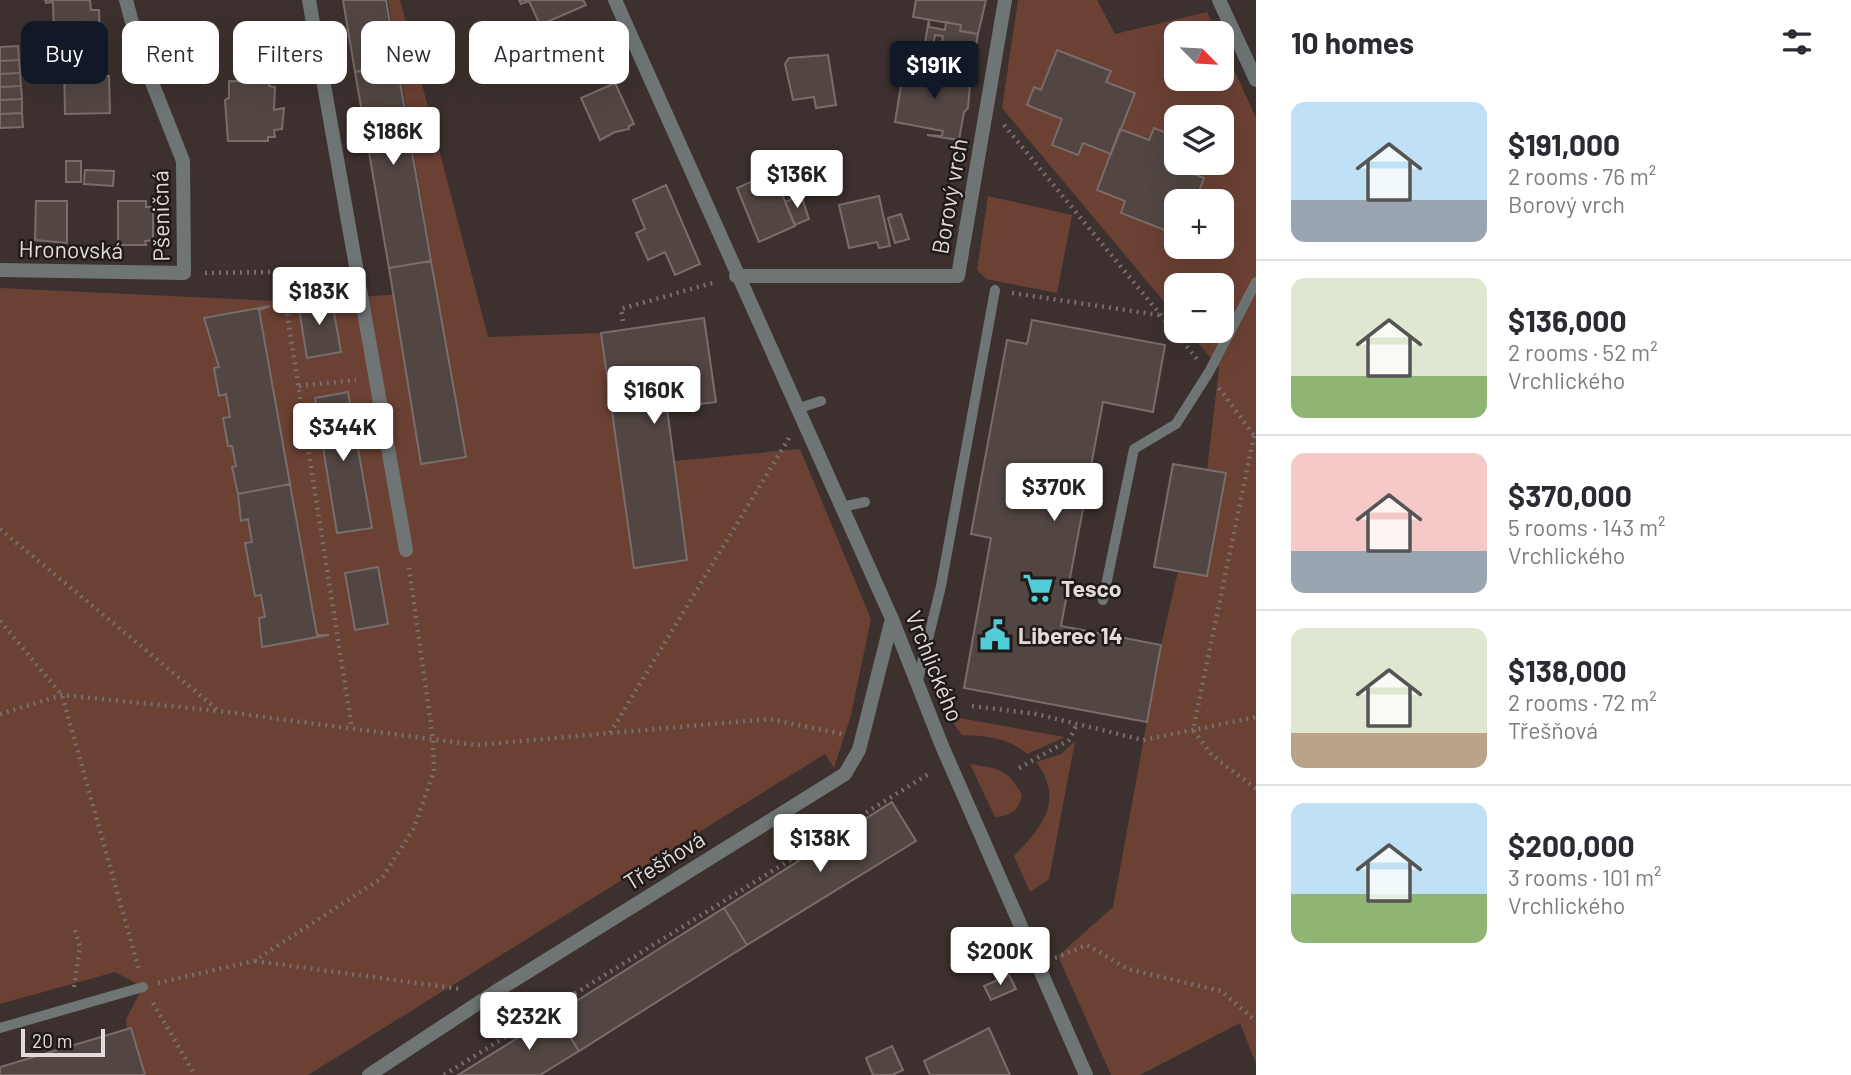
<!DOCTYPE html>
<meta charset="utf-8">
<style>
body{margin:0;font-family:Barlow,sans-serif;background:#f2f2f3;color:#2b2b33;height:100vh;display:flex;flex-direction:column;font-size:26px;white-space:nowrap}
*{box-sizing:border-box;margin:0}
p{font-size:23px;color:#7c7c81}
.icon{flex:none;width:38px;height:38px;fill:none;stroke:currentColor;stroke-width:2;stroke-linecap:round;stroke-linejoin:round}
.map{position:relative;flex:1;overflow:hidden}
.drawer{display:flex;flex-direction:column;background:#fff;width:595px}
.drawer>*{flex:none}
.top-card{position:absolute;left:21px;top:21px;width:665px;height:63px;display:flex;gap:14px}
.needle{width:46px;rotate:114deg}
.controls{position:absolute;left:1164px;top:21px;display:grid;gap:14px}
.controls a{display:grid;place-items:center;width:70px;height:70px;border-radius:14px;background:#fff;box-shadow:0 7px 28px #0002;font-size:35px}
.scale{position:absolute;left:21px;bottom:18px;width:84px;box-sizing:border-box;padding-left:7px;border:4px solid #e2dbd9;border-top:0;font-size:19px;line-height:24px;white-space:nowrap;color:#e2dbd9;-webkit-text-stroke:5px #1f1a19;paint-order:stroke}
.price{position:absolute;translate:-50% -60px;padding:0 16px;border-radius:7px;background:#fff;color:#222;font-size:23px;line-height:46px;filter:drop-shadow(0 2px 4px #0008)}
.price::after{content:'';position:absolute;left:50%;top:42px;width:21px;height:16px;margin-left:-10px;background:inherit;clip-path:polygon(0 0,100% 0,50% 100%)}
.price.current{background:#111827;color:#fff}
ul{padding:0;list-style:none}
li{display:flex;align-items:center;gap:21px;height:175px;padding:0 35px}
li+li{border-top:2px solid #e1e1e2}
li span{display:grid;place-items:center;flex:none;width:196px;height:140px;border-radius:14px;color:#555}
li>.icon{margin-inline-start:auto}
span .icon{width:84px;height:84px;fill:#fffc;stroke-width:1}
li b{font-size:30px}
h2{display:flex;justify-content:space-between;align-items:center;height:84px;padding:0 35px;font-size:30px}
.chip{padding:0 24px;border-radius:14px;background:#fff;box-shadow:0 7px 28px #0002;font-size:24px;line-height:63px}
.chip.current{background:#111827;color:#fff}
main{display:flex;flex:1;min-height:0}
.map>svg:first-child{display:block}
.green{fill:#6b4134;fill-rule:evenodd}
.building{fill:#514642;stroke:#796d6a;stroke-width:2;fill-rule:evenodd}
.lines{fill:none;stroke-linecap:round;stroke-linejoin:round}
.path{stroke:#786e6c;stroke-width:4.5;stroke-dasharray:2 5;stroke-linecap:butt}
.lane{stroke:#6f7575;stroke-width:10}
.street{stroke:#6f7575;stroke-width:14}
.labels{text-anchor:middle;dominant-baseline:central;stroke-width:5;stroke-linejoin:round;paint-order:stroke}
.street-label{font-size:23px;fill:#e2dbd9;stroke:#1f1a19}
.poi-label{font-size:23px;font-weight:bold;fill:#e2dbd9;stroke:#1f1a19;text-anchor:start}
</style>
<main>
<div class="map">
<svg width="1256" height="1075" viewBox="0 0 1256 1075">
<rect width="100%" height="100%" fill="#3c312e"/>
<path class="green" d="M388 0H400L488 337 601 333 634 568 687 560 674 461 800 449 871 619 851 715 834 768 825 754 308 1075H131L126 1019 143 987 115 972 0 1004V288L298 302 437 291Z
M1018 0H1097L1115 34 1207 12 1217 33H1176V79H1222V43L1256 118V1064L1240 1023 1140 1075H1111L1058 956 1113 907 1161 645 1178 571 1207 470 1219 368 1188 331H1222V285H1176V316L1002 108ZM1176 117H1222V163H1176ZM1176 201H1222V247H1176Z
M988 196 1072 215 1057 293 986 279 977 270Z
M954 717 1065 737 1027 754C1008 737 987 736 962 735L952 722Z
M1075 741 1049 879 1030 892 1014 856C1042 827 1065 800 1036 762L1061 754Z
M970 764C999 769 1007 768 1022 795 1019 810 1011 816 995 817Z"/>
<path class="building" d="M45 0H90L91 10H99L101 76H109L110 113 65 114 64 67H55L53 2 46 3Z
M343 0H386L397 65 355 72Z
M519 0H583L586 5 540 25 529 1 521 4Z
M916 0H986L978 34 960 31 961 25 913 17Z
M929 19V27L945 30 946 22 961 25 960 31 978 34 971 73 953 70 952 77 943 75 944 69 905 61 902 53 907 45 914 44 924 49ZM935 35 943 36 940 53 932 51ZM918 56 939 59 938 67 917 64Z
M594 22 601 39 576 49 568 33Z
M212 38 213 61 197 62 196 39Z
M196 39 197 62 181 63 180 40Z
M18 46 19 60 0 61V47Z
M1057 50 1111 71 1106 82 1135 93 1111 154 1083 143 1078 155 1052 145 1062 119 1027 105 1034 87 1041 90Z
M828 55 836 105 816 108 814 97 793 100 785 64 789 58Z
M19 60 20 73 0 74V61Z
M397 65 431 261 389 268 355 72Z
M904 68 952 77 953 70 971 73 968 108 964 112 959 140 927 135 942 136 943 131 895 122Z
M20 73 21 86 0 87V74Z
M229 81 269 82V86L275 87 274 110 284 108 282 129 274 130 275 137H268V141H228L225 100 229 98Z
M615 83 634 124 629 126V129L615 132 600 140 581 98Z
M21 86 22 99 0 100V87Z
M22 99V113L0 114V100Z
M22 113 23 127 0 128V114Z
M1154 128 1176 137 1169 164 1204 178 1197 196 1190 193 1187 201H1176L1175 234 1121 213 1125 201 1097 190 1120 129 1149 140Z
M66 161H81V182H66Z
M85 170 114 171 113 186 84 184Z
M773 172 795 226 759 242 737 188Z
M666 185 700 264 675 275 665 252 648 260 636 233 645 229 633 200Z
M801 195 809 219 795 225 785 202Z
M879 196 890 246 879 248 877 242 849 248 839 205Z
M36 201H67V243L35 240Z
M118 201H146V207H153V240L145 241 146 245H118Z
M901 214 909 239 895 243 888 218Z
M431 261 466 457 421 464 389 268Z
M331 296 341 352 307 358 298 302Z
M270 306 259 310 290 484 238 494 232 467 236 466 232 446H228L223 418 230 417 226 394 219 396 214 368 219 367 204 318Z
M704 318 716 402 667 408 687 560 634 568 601 333Z
M1032 320 1165 345 1153 412 1103 402 1061 626 1161 645 1147 722 964 688 991 538 971 534 1007 340 1027 344Z
M348 392 372 528 337 533 315 398Z
M1173 464 1226 473 1207 576 1154 567Z
M290 484 317 635H329L262 647 259 618 265 617 261 595 255 596 245 543 252 542 248 519 241 521 238 494Z
M378 567 388 624 355 630 345 573Z
M892 802 916 841 747 945 724 908Z
M724 908 747 945 579 1051 556 1014Z
M1009 975 1016 989 991 1000 984 986Z
M556 1014 579 1051 540 1075H458Z
M131 1028 145 1075H0V1067Z
M989 1028 1010 1075H930L924 1061Z
M892 1046 903 1070 892 1075H873L866 1058Z"/>
<g class="lines">
<path class="path" d="M1004 125 1197 359
M205 273 337 271
M1012 293 1159 315
M286 307 352 729
M623 321 621 309 716 282
M299 386 356 380
M1219 388 1256 438
M1254 436 1193 730 1212 755 1256 789
M0 529 219 711 476 745 769 719 842 734
M0 621 62 695 139 970
M972 706 1036 714 1143 740 1256 717
M0 714 62 695 219 711
M610 733 789 438
M1019 768 1069 740 1077 724
M1055 958 1087 945 1128 969 1221 991 1256 1021
M255 961 461 989
M158 983 254 961 382 878 414 828 434 771 433 739 409 568
M74 987 80 947 75 930
M153 1003 195 1075
M444 1075 930 773"/>
<path class="lane" d="M796 409 821 401
M842 507 865 502
M1103 600 1134 449 1176 424 1209 372 1256 282
M917 684 941 586 995 290
M0 1028 143 987"/>
<path class="street" d="M309 0 406 550
M615 0 892 619 942 746 1086 1075
M1219 0 1256 80
M0 270 184 273 183 161 140 52 126 0
M736 276H958L1005 0
M369 1075 495 992 845 774 859 750 892 619"/>
</g>
<defs>
<g id="supermarket-bare" transform="scale(2.415)"><path d="M-6-5.5h2.5l.6 2H6L4.5 2H-2.5L-4.4-4H-6ZM-1.5 3.2a1.3 1.3 0 1 0 .1 0ZM3 3.2a1.3 1.3 0 1 0 .1 0Z" fill="#52ccd6" stroke="#1f1a19" stroke-width="2.5" paint-order="stroke"/></g>
<g id="civic-bare" transform="scale(2.415)"><path d="M-.6-6.5H3V-4.5H.6V-3L4-1V1h2V6H-6V1h2V-1L-.6-3ZM-1.2 2.5V6h2.4V2.5Z" fill="#52ccd6" stroke="#1f1a19" stroke-width="2.5" paint-order="stroke"/></g>
</defs>
<g fill-rule="evenodd">
<use href="#supermarket-bare" x="1038" y="588"/>
<use href="#civic-bare" x="995" y="635"/>
</g>
<g class="labels">
<g class="street-label">
<text transform="translate(949 196) rotate(-80)">Borový vrch</text>
<text transform="translate(160 216) rotate(-91)">Pšeničná</text>
<text transform="translate(71 249) rotate(1)">Hronovská</text>
<text transform="translate(935 666) rotate(68)">Vrchlického</text>
<text transform="translate(664 860) rotate(-32)">Třešňová</text>
</g>
<g class="poi-label">
<text x="1061" y="588">Tesco</text>
<text x="1018" y="635">Liberec 14</text>
</g>
</g>
</svg>
<div class="controls">
<a><svg class="needle" viewBox="-14 -14 28 28"><path d="M0-13l5 13h-10z" fill="#e53935"/><path d="M0 13l5-13h-10z" fill="#7c7c81"/></svg></a>
<a><svg class="icon" aria-label="layers" viewBox="0 0 24 24"><path d="M12 4l9 5-9 5-9-5zM3 14l9 5 9-5"/></svg></a>
<a>+</a>
<a>−</a>
</div>
<div class="scale">20 m</div>
<b class="price current" style="left:934px;top:101px">$191K</b>
<b class="price" style="left:393px;top:167px">$186K</b>
<b class="price" style="left:797px;top:210px">$136K</b>
<b class="price" style="left:319px;top:327px">$183K</b>
<b class="price" style="left:654px;top:426px">$160K</b>
<b class="price" style="left:343px;top:463px">$344K</b>
<b class="price" style="left:1054px;top:523px">$370K</b>
<b class="price" style="left:820px;top:874px">$138K</b>
<b class="price" style="left:1000px;top:987px">$200K</b>
<b class="price" style="left:529px;top:1052px">$232K</b>
<div class="top-card">
<a class="chip current">Buy</a>
<a class="chip">Rent</a>
<a class="chip">Filters</a>
<a class="chip">New</a>
<a class="chip">Apartment</a>
</div>
</div>
<section class="drawer">
<h2>10 homes<svg class="icon" aria-label="filters" viewBox="0 0 24 24"><path d="M4 7h16M4 17h16"/><circle cx="9" cy="7" r="2"/><circle cx="15" cy="17" r="2"/></svg></h2>
<ul>
<li><span style="background:linear-gradient(#bfe0f5 70%,#9aa5b1 0)"><svg class="icon" aria-label="home" viewBox="0 0 24 24"><path d="M3 11l9-7 9 7M6 9v11h12V9"/></svg></span><div><b>$191,000</b><p>2 rooms · 76 m²</p><p>Borový vrch</p></div></li>
<li><span style="background:linear-gradient(#dfe7d0 70%,#8fb573 0)"><svg class="icon" aria-label="home" viewBox="0 0 24 24"><path d="M3 11l9-7 9 7M6 9v11h12V9"/></svg></span><div><b>$136,000</b><p>2 rooms · 52 m²</p><p>Vrchlického</p></div></li>
<li><span style="background:linear-gradient(#f6c9c9 70%,#9aa5b1 0)"><svg class="icon" aria-label="home" viewBox="0 0 24 24"><path d="M3 11l9-7 9 7M6 9v11h12V9"/></svg></span><div><b>$370,000</b><p>5 rooms · 143 m²</p><p>Vrchlického</p></div></li>
<li><span style="background:linear-gradient(#dfe7d0 75%,#b9a48a 0)"><svg class="icon" aria-label="home" viewBox="0 0 24 24"><path d="M3 11l9-7 9 7M6 9v11h12V9"/></svg></span><div><b>$138,000</b><p>2 rooms · 72 m²</p><p>Třešňová</p></div></li>
<li><span style="background:linear-gradient(#bfe0f5 65%,#8fb573 0)"><svg class="icon" aria-label="home" viewBox="0 0 24 24"><path d="M3 11l9-7 9 7M6 9v11h12V9"/></svg></span><div><b>$200,000</b><p>3 rooms · 101 m²</p><p>Vrchlického</p></div></li>
</ul>
</section>
</main>
